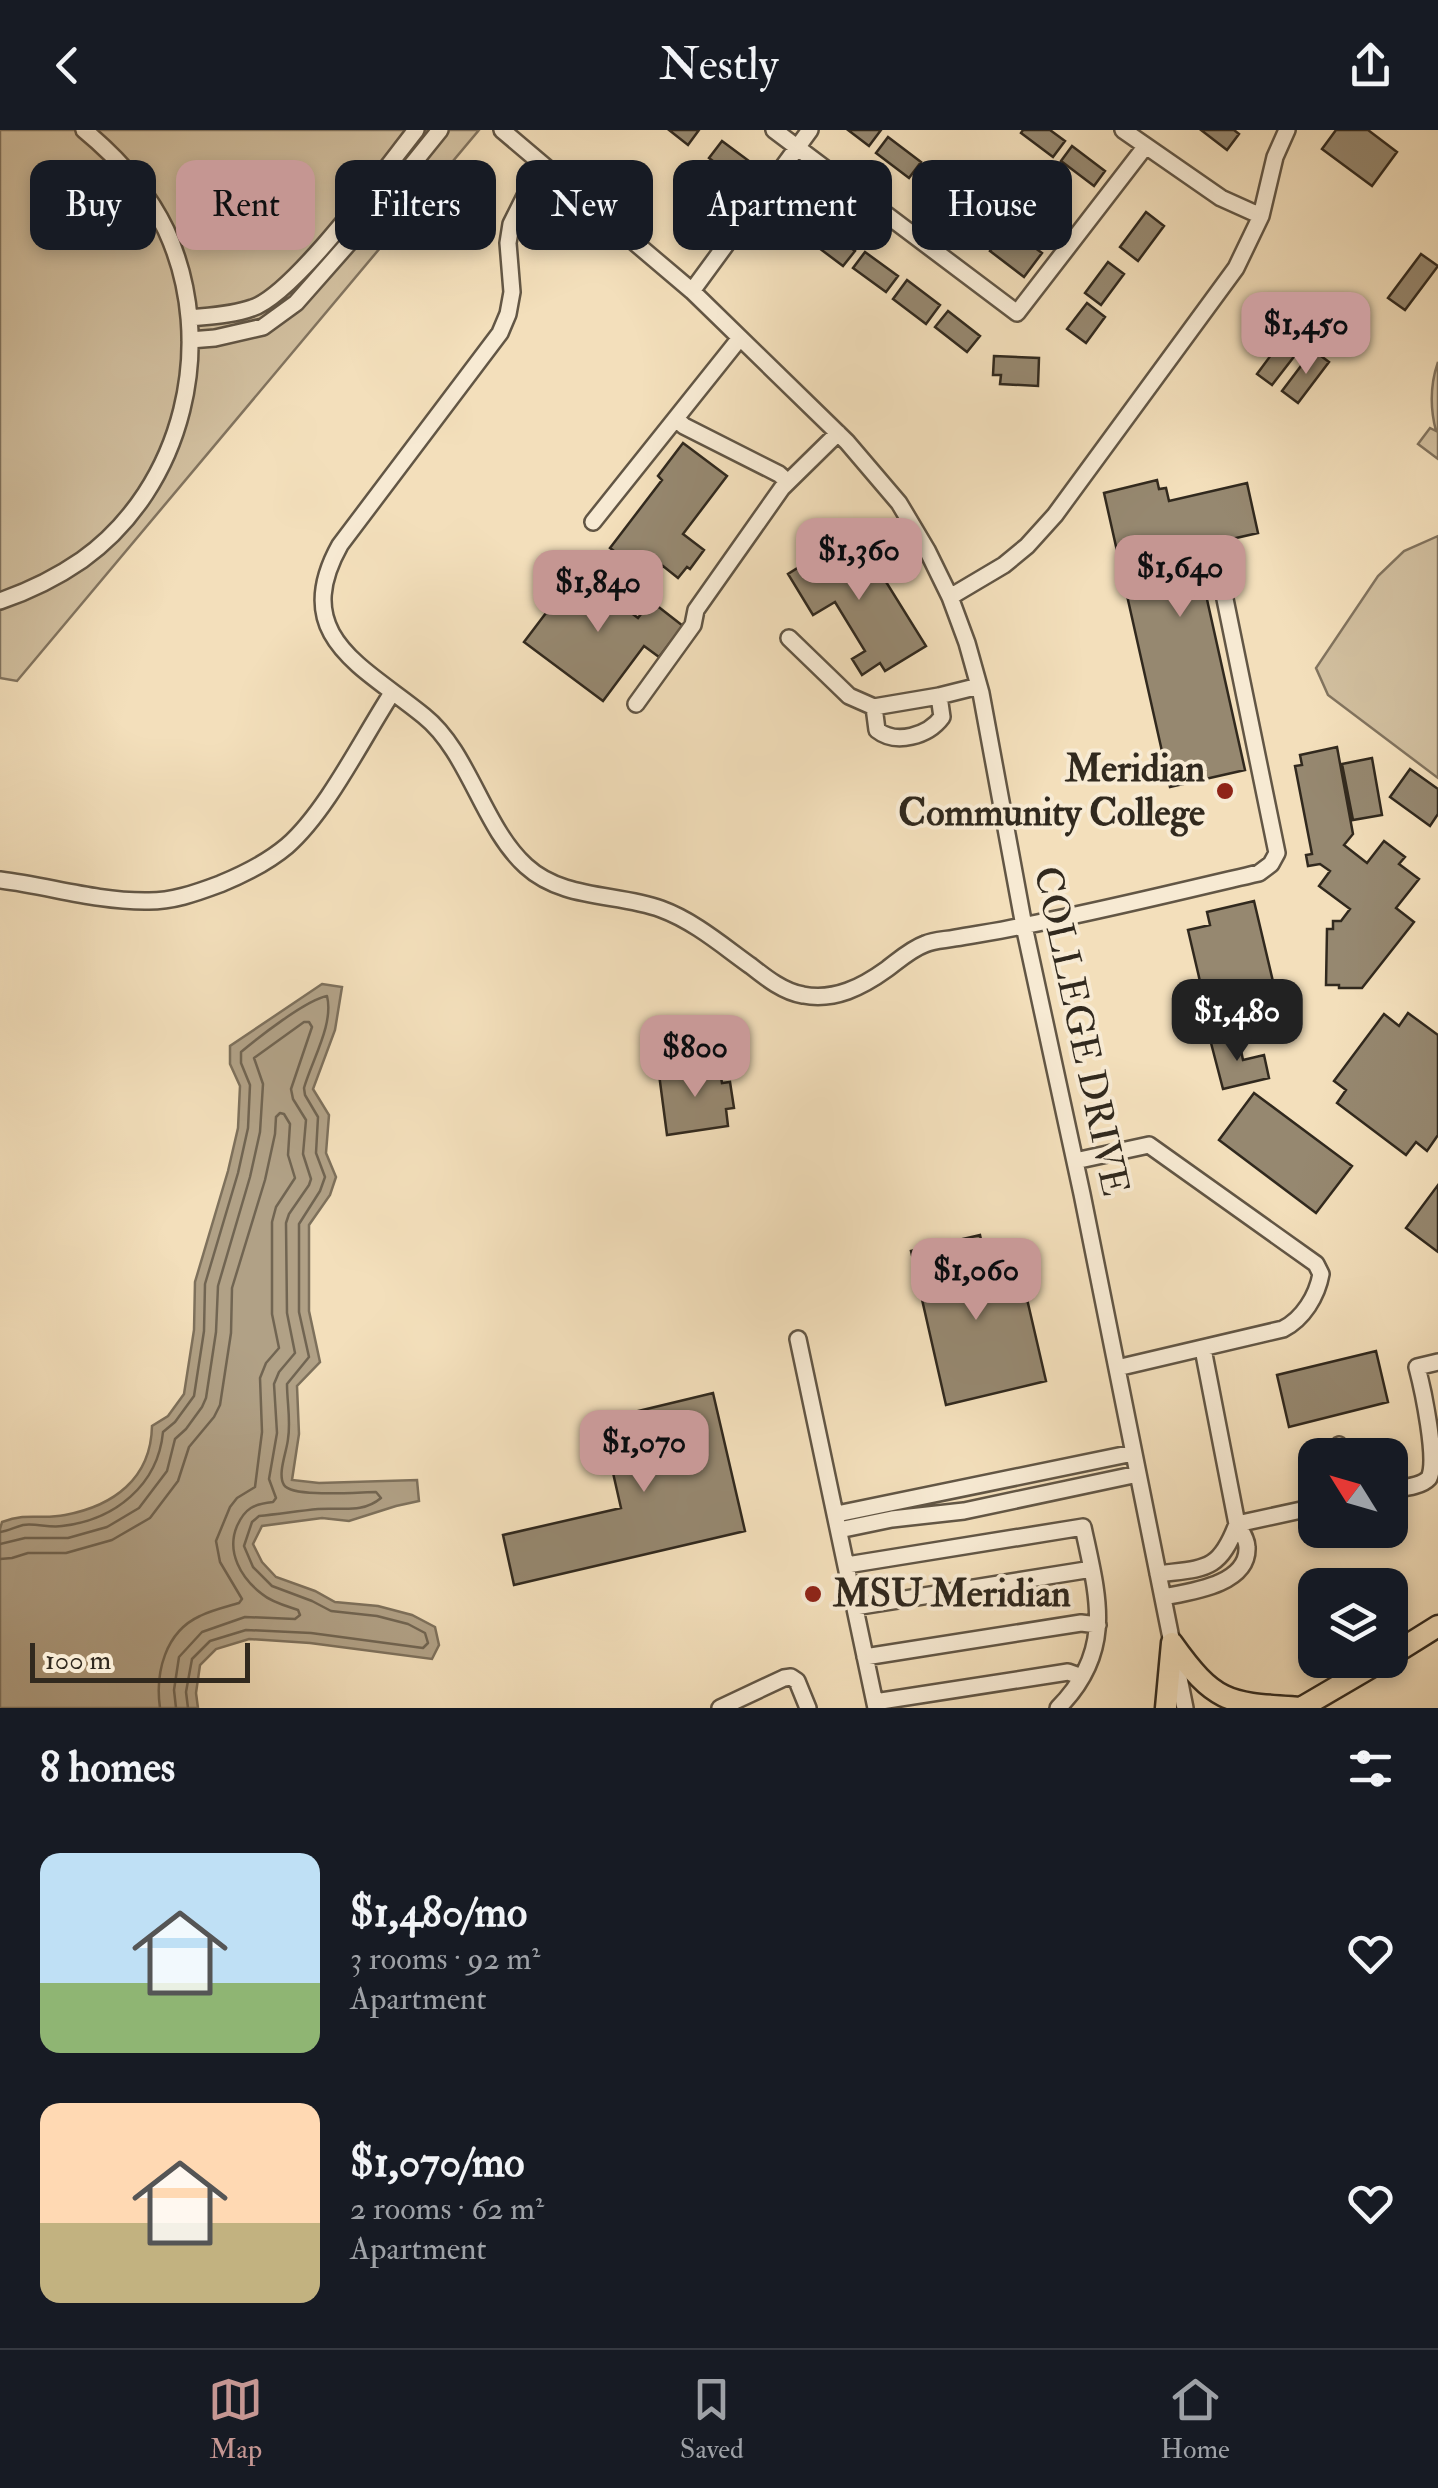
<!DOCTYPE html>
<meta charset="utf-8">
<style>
body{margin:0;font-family:"IM FELL Double Pica",serif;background:#242831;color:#f1f3f6;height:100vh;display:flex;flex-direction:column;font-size:38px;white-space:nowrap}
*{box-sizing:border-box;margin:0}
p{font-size:32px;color:#9ea1a6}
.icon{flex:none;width:55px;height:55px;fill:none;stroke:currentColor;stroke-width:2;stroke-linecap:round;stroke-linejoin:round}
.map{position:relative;height:1578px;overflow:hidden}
.drawer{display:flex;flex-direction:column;background:#171b24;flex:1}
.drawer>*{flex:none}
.guide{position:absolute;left:30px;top:30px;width:1380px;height:90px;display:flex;gap:20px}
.needle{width:65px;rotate:307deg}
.controls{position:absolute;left:1298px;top:1308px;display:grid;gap:20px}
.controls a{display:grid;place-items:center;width:110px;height:110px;border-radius:20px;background:#171b24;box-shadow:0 5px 15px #0003;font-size:50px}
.scale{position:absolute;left:30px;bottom:25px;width:220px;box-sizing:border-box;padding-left:10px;border:5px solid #31291e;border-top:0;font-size:28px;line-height:35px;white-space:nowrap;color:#31291e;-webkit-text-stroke:8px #f7ead3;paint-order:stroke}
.price{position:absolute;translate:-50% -85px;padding:0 22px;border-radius:20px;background:#c59692;color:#111;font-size:32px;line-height:65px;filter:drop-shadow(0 2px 5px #0008)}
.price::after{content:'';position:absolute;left:50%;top:60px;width:30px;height:22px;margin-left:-15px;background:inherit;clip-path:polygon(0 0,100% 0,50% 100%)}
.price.on{background:#222;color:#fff}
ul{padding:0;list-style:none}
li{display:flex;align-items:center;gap:30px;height:250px;padding:0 40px}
li span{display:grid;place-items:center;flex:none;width:280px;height:200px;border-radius:20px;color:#555}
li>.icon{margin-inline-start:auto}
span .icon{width:120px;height:120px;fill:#fffc;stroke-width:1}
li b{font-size:42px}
h2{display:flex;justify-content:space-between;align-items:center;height:120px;padding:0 40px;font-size:42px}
.chip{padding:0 35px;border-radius:20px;background:#171b24;box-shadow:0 5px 15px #0003;font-size:35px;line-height:90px}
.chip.on{background:#c59692;color:#111}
header{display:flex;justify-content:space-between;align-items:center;height:130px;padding:0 40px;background:#171b24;font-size:45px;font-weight:600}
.tab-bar{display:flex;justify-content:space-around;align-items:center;height:140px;border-top:2px solid #363941;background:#171b24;font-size:28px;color:#9ea1a6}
.tab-bar a{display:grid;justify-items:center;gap:5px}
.tab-bar .on{color:#c59692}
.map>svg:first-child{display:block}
.green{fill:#d2c0a0;stroke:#82745f;stroke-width:2.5}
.water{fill:#b1a186;stroke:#7e715c;stroke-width:2.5}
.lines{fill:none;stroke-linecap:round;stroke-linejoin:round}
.shore{stroke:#716552;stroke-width:2.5}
.building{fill:#968870;stroke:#31291e;stroke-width:2.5}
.minor-casing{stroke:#625645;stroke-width:20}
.major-casing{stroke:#31291e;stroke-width:25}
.minor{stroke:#f7ead3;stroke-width:15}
.major{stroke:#f3dfbb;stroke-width:20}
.poi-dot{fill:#8f2418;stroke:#f7ead3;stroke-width:4}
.labels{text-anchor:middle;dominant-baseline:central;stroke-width:8;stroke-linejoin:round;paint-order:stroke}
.poi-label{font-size:38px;font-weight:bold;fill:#31291e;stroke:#f7ead3;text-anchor:end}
.street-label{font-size:38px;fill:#31291e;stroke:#f7ead3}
</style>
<header><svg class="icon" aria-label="back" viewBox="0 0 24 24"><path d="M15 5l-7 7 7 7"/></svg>Nestly<svg class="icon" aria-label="share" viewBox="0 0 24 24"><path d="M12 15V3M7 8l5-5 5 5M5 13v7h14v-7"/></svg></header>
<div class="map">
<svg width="1438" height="1578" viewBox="0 0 1438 1578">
<rect width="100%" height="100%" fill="#f3dfbb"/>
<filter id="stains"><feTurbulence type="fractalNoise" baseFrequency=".002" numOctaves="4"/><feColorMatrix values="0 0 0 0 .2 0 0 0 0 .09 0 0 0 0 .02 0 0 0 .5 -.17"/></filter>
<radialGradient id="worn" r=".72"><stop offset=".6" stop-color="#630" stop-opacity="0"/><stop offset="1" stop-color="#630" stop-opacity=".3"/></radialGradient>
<path class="green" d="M0 0H479L17 551 0 548Z
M1438 232V329L1418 314 1430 298 1436 301C1430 278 1430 255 1438 232Z
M1438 406V648L1328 565 1316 538 1378 446 1404 421Z"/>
<path class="water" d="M322 854 342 857 335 900 313 959 329 985 326 1023 336 1047 330 1065 309 1095V1181L320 1232 297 1256 299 1304 292 1350 319 1353 417 1350 419 1371 396 1376 349 1391 322 1388 262 1396 253 1414 262 1432 276 1447 315 1461 335 1472 378 1476 412 1485 435 1497 439 1515 432 1529 310 1513 249 1509 216 1519 200 1535 196 1563 198 1578H0V1399L2 1392C29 1382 40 1390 65 1385 113 1376 151 1349 152 1296L168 1286 184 1264 194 1200 195 1152 228 1041 238 998 240 956 230 934V916Z"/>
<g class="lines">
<path class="shore" d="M0 1402C8 1401 15 1397 23 1395 35 1393 49 1398 62 1396 115 1390 158 1355 163 1302L175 1292 194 1266 204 1201 205 1154 238 1043 248 998 250 955 241 933V922C259 907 306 870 327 866 334 894 312 930 304 958L305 965 318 987 316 1023 325 1047 320 1061 299 1094V1182L309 1227 287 1254C287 1272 291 1291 288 1309 287 1321 277 1344 284 1355 292 1368 360 1362 376 1362L381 1368C362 1384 341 1377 318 1379 298 1381 279 1384 259 1386L252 1392 244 1416 253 1437 272 1456 312 1471 331 1481 377 1486 408 1494 425 1503 428 1513 423 1518 311 1503 246 1500 210 1511 192 1529 186 1562 188 1578
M0 1414 25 1408H68L107 1397 139 1378 167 1341 175 1309 186 1299 202 1277 206 1268 216 1202 218 1156 250 1047 260 1002 263 954 254 928 304 892H309L312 897 291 959 293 969 306 990 303 1024 311 1049 309 1055 289 1084 286 1093 287 1183 295 1223 279 1242 274 1254 277 1303 269 1349 276 1368 273 1372C254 1374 245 1378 237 1396 226 1422 241 1448 262 1464 271 1472 286 1476 298 1480L300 1485 295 1489 245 1487 202 1502 179 1527 174 1560 176 1578
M0 1429 12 1428 28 1423H66L112 1410 150 1388 178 1351 189 1317 214 1287 220 1275 231 1203 232 1158 265 1050 275 1004 276 987 280 983 284 984 290 994 288 1025 295 1048 276 1077 272 1092V1184L279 1218 266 1233 260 1248 262 1302 255 1357 237 1368 230 1377 216 1411 220 1432 242 1469 239 1473C226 1477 212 1480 200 1486 165 1502 155 1543 160 1578"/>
</g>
<path class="building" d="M669 0H699L688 15Z
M848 0H881L869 16Z
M1023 0H1050L1065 11 1053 27 1021 3Z
M1201 0H1234L1239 4 1227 20Z
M1336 0H1368L1397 22 1372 56 1322 19Z
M888 7 921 32 909 48 876 23Z
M722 11 757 37 744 54 709 28Z
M1072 16 1105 41 1094 56 1061 31Z
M926 39 957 63 945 79 914 55Z
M966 70 975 77 972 82 996 100 984 117 950 92Z
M1146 82 1164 96 1138 131 1120 117Z
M823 97 855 121 843 136 811 112Z
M1008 98 1042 123 1024 147 990 121Z
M865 122 898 146 886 162 853 138Z
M1421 124 1438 136 1405 180 1388 168Z
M1108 132 1124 144 1101 175 1085 163Z
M907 150 940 175 926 194 893 169Z
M1087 173 1105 187 1086 213 1067 199Z
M948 181 980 206 967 222 935 197Z
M1294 194 1310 206 1272 255 1257 244Z
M1313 220 1329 232 1298 273 1282 261Z
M994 226 1039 228 1038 256 1000 254 1001 245H993Z
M683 313 727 346 683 404 704 420 690 439 687 437 678 448 663 436 653 450 610 418 662 350 658 346Z
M1157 350 1159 359 1166 358 1169 371 1247 353 1258 403 1179 421 1185 451 1202 447 1245 640 1170 657 1104 363Z
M855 402 926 516 885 541 880 533 862 545 852 529 865 521 835 472 813 485 788 444Z
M577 442 638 488 651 471 683 496 659 527 644 516 603 571 524 512Z
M1337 617 1353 704 1344 715 1367 733 1384 711 1405 727 1399 734 1419 749 1396 778 1414 792 1362 858H1339V855H1326L1327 799H1333V791H1341L1350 779 1319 756 1330 741 1320 734 1308 736 1306 725 1312 724 1295 636 1302 635 1300 625Z
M1372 628 1382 685 1353 690 1342 634Z
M1410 639 1438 659V684L1430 696 1390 667Z
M1254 771 1275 860 1206 877 1188 800 1210 795 1207 782Z
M1408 883 1438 905V1005L1427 1021 1416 1012 1406 1025 1337 973 1346 960 1334 951 1384 884 1399 896Z
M1238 906 1243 930 1264 925 1269 948 1223 959 1211 913Z
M719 936 722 953 730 952 734 978 726 979 728 996 667 1005 659 944Z
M1254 963 1352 1036 1316 1083 1219 1010Z
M1438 1055V1122L1406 1098Z
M980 1105 990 1151 1021 1143 1046 1251 946 1275 911 1121Z
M1376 1221 1388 1272 1289 1297 1277 1245Z
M713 1263 745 1401 514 1455 503 1405 621 1378 601 1290Z"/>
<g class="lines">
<g class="minor-casing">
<path id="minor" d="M502 0 692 161 847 312 899 373 927 420 950 467 967 513 981 563 1024 796 1082 1064 1185 1578
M774 0 1017 183 1145 17
M1123 0 1221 68 1261 86
M541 34 511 94 508 113 512 162 508 184 500 203 340 415C289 506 363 536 424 586 469 622 483 697 526 736 563 770 617 763 661 779 694 791 723 816 751 836 766 848 784 862 803 865 835 871 862 857 887 839 899 830 911 819 925 814 934 810 945 810 955 808 977 804 1000 801 1022 796 1101 781 1180 761 1259 743L1271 734 1277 723 1217 430
M692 161 810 0
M190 188C210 186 233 185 252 178 294 165 385 39 416 0
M190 210 215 208 263 197 296 173 348 114 440 0
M676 289 684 296 779 344 788 352
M593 392 740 208
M950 467 1004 435 1027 416 1055 385 1236 138 1261 86 1275 27 1287 0
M0 471C29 461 56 448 82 430 184 357 218 213 166 100 147 60 118 28 84 0
M789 508 849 566 874 577 939 566 979 556
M636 574 693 495 696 480 782 358 838 303
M874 577 877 600C896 615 928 606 942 587L939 566
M0 750C49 756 95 771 145 771 171 772 196 763 220 754 242 745 268 732 287 716 327 681 362 609 392 563
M1075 1031 1149 1015 1316 1134 1321 1144C1317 1166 1303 1189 1283 1199L1117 1238
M798 1209 876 1578
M1339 1315 1341 1325
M1390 1360C1401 1358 1421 1357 1429 1348 1438 1330 1423 1260 1417 1237L1438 1232
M837 1384 1133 1323
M1237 1394 1315 1377
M839 1400 892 1389 964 1381 1138 1344
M847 1435 1083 1397C1098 1467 1115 1521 1058 1578
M1158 1444C1205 1438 1219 1442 1237 1394
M1163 1467C1189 1462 1249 1455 1247 1417 1247 1409 1241 1401 1237 1394L1203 1219
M855 1477 1092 1439
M865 1527 1081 1493 1098 1495
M875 1572 1068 1542 1082 1547
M720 1578 784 1548 791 1547 797 1551 808 1578"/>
</g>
<g class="major-casing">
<path id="major" d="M1172 1513C1216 1575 1229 1573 1301 1578
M1390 1526 1438 1496
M1166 1578 1172 1513
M1301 1578 1383 1530"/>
</g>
<use href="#minor" class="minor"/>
<use href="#major" class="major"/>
</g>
<g class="poi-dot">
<circle cx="1225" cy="661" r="10"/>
<circle cx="813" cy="1464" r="10"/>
</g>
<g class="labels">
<g class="poi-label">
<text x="1205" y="639">Meridian<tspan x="1205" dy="44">Community College</tspan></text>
<text x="833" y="1464" text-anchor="start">MSU Meridian</text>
</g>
<g class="street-label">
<text transform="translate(1081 901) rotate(78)">COLLEGE DRIVE</text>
</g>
</g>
<rect width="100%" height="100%" filter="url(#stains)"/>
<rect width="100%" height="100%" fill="url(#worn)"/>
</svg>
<div class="controls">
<a><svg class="needle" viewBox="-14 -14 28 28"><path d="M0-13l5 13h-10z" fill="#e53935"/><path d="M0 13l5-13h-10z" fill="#9ea1a6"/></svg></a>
<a><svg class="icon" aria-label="layers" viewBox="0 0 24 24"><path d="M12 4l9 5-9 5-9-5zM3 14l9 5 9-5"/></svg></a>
</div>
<div class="scale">100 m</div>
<b class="price" style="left:1306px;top:247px">$1,450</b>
<b class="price" style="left:859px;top:473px">$1,360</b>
<b class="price" style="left:1180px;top:490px">$1,640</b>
<b class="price" style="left:598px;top:505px">$1,840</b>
<b class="price on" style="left:1237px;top:934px">$1,480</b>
<b class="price" style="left:695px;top:970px">$800</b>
<b class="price" style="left:976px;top:1193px">$1,060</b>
<b class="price" style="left:644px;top:1365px">$1,070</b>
<div class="guide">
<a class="chip">Buy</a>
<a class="chip on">Rent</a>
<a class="chip">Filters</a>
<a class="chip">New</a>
<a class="chip">Apartment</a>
<a class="chip">House</a>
</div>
</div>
<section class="drawer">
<h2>8 homes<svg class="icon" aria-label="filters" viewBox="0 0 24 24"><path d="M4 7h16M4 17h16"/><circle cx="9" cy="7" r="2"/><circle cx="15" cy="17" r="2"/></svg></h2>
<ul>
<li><span style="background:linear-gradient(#bfe0f5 65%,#8fb573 0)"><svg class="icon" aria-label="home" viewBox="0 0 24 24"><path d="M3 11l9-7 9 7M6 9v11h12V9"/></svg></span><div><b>$1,480/mo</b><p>3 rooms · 92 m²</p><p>Apartment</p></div><svg class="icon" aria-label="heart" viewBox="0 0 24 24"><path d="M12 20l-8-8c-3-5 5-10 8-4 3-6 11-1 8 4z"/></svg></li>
<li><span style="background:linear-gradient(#ffd9b3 60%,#c2b280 0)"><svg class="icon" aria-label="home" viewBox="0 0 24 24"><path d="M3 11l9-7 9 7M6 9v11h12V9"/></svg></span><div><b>$1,070/mo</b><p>2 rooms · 62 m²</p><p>Apartment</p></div><svg class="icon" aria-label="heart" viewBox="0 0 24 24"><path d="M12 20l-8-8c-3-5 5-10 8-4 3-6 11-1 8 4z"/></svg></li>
</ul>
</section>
<nav class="tab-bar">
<a class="on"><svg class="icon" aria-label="map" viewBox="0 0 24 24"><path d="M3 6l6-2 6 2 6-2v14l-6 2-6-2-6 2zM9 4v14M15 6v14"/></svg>Map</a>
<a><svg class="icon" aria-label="saved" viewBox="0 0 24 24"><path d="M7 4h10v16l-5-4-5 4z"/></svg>Saved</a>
<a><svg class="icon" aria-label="home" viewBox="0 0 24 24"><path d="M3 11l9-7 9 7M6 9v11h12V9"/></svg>Home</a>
</nav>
